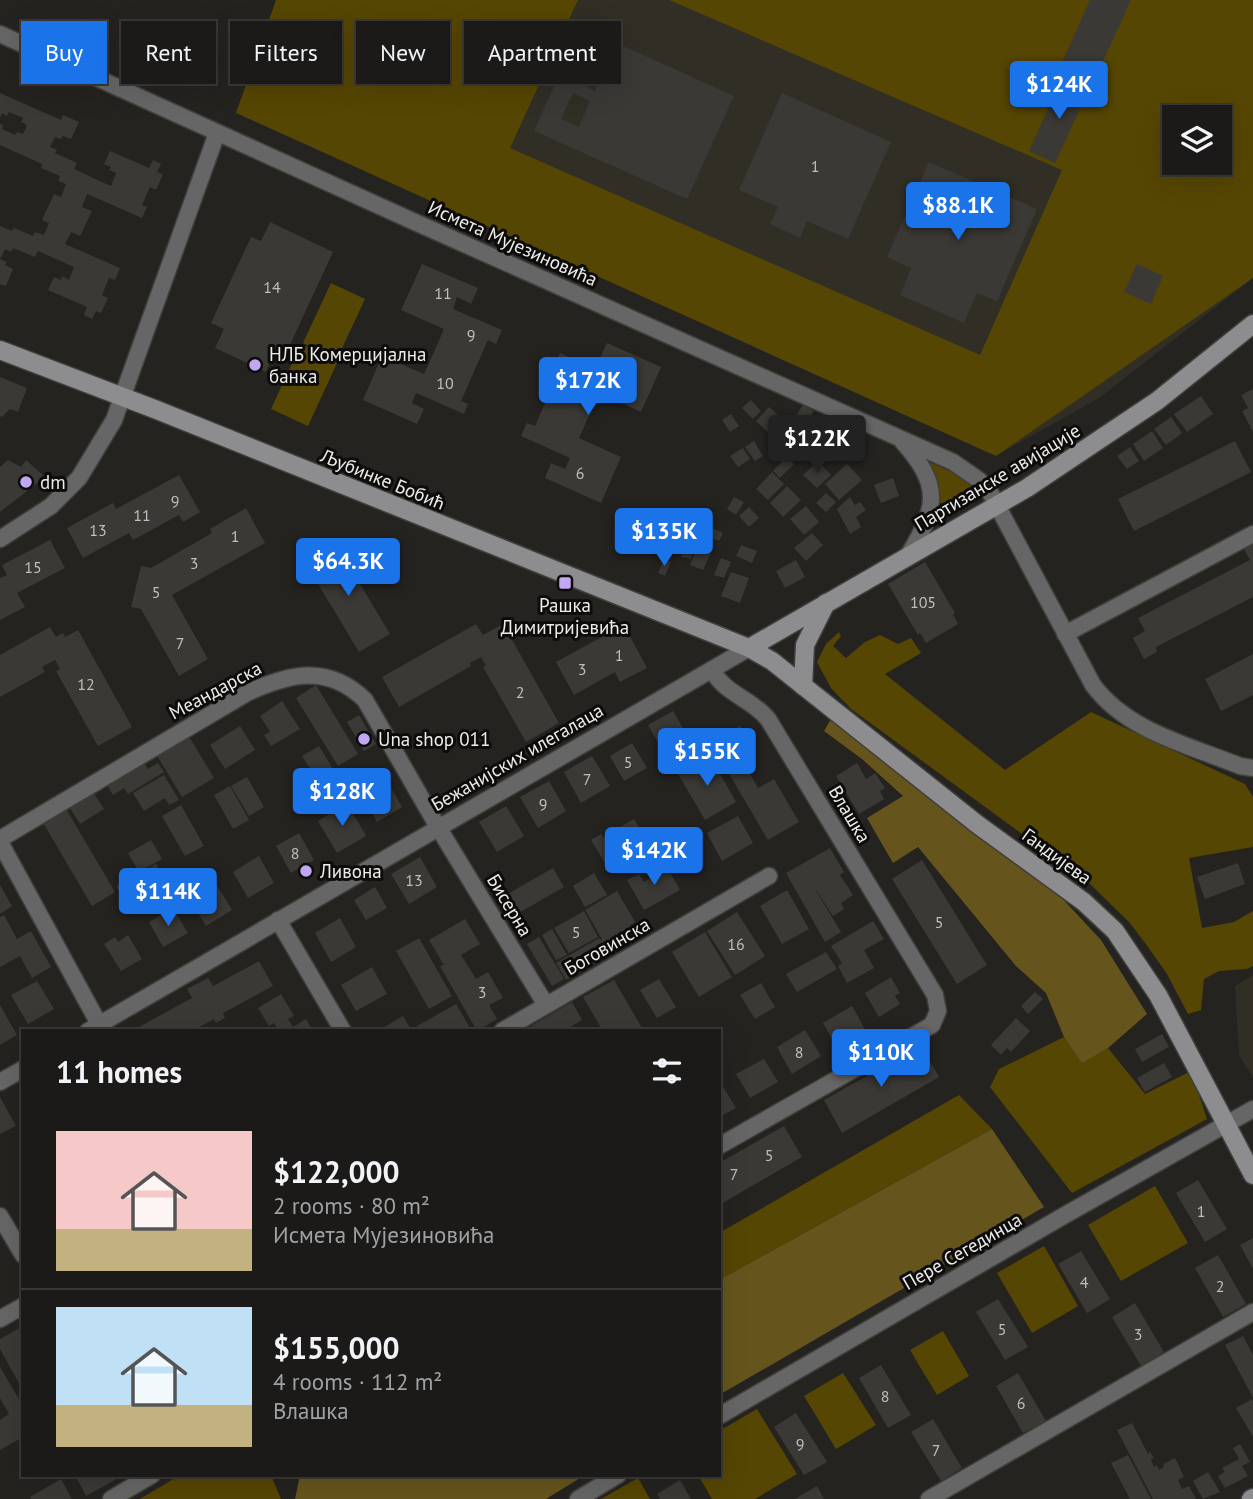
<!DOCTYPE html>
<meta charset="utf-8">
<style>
:root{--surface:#1b1a18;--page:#282725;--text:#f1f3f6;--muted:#a0a1a2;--line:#393837;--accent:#1a73e8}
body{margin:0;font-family:"PT Sans",sans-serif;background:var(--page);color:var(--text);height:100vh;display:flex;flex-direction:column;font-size:26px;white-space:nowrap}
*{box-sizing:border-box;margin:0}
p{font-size:23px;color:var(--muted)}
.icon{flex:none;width:38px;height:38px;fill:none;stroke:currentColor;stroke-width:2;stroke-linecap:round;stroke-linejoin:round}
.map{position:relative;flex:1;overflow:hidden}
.side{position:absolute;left:21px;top:1029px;width:700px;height:448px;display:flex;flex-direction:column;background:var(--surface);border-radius:0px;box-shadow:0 7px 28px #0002,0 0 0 2px var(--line)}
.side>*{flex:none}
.guide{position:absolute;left:21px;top:21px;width:700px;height:63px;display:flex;gap:14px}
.fabs{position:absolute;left:1162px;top:105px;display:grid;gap:14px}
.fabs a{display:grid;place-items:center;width:70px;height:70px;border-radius:0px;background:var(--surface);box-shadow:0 7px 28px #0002,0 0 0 2px var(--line);font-size:35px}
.price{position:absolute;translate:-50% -60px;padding:0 16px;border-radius:7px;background:var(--accent);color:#fff;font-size:23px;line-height:46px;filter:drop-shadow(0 2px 4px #0008)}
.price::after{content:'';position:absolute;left:50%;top:42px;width:21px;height:16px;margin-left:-10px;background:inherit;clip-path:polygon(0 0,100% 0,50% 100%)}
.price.active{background:#222;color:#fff}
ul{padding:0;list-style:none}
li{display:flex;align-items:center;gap:21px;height:175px;padding:0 35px}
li+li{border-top:2px solid var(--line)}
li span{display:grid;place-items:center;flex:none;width:196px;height:140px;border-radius:0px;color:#555}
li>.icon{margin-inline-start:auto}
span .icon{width:84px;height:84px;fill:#fffc;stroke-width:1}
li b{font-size:30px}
h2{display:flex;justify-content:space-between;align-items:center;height:84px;padding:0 35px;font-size:30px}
.tag{padding:0 24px;border-radius:0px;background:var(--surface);box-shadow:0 7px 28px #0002,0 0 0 2px var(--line);font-size:24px;line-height:63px}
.tag.active{background:var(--accent);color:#fff}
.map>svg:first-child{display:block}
.built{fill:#312e26;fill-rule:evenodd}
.green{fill:#564603;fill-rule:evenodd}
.forest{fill:#65551c}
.building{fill:#3a3935;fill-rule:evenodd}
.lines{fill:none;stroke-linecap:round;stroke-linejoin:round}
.street-casing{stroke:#403f3c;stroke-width:19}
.secondary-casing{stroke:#403f3c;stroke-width:21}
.street{stroke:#666667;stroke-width:16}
.secondary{stroke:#8d8c8e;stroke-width:18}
.poi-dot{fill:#c2a8f2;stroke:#0d0c0b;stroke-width:2.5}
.labels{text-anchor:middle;stroke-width:6;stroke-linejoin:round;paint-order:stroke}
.number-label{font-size:16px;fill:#c0bfbd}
.street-label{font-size:19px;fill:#ececea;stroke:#0d0c0b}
.poi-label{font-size:19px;fill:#ececea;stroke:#0d0c0b;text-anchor:start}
</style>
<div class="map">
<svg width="1253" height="1499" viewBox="0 0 1253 1499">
<rect width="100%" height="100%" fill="#242320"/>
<!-- built -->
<g class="built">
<path d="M276,0H1253V278L1099,398L996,456L236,113ZM1174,117H1220V163H1174Z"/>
<path d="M1253,975V1077L1239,1055L1235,986Z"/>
</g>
<!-- green -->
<g class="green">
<path d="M276,0H578L510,148L980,355L1062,170L669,0H1253V278L996,456L236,113ZM1174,117H1220V163H1174Z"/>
<path d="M331,283L365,299L337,359L303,343Z"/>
<path d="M301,344L338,361L308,426L271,409Z"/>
<path d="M929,462L961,476L973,487L952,503H937Z"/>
<path d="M839,632L841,636L833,646L846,658L865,642L880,635L898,644L911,638L921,653L885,674L1005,770L1091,712L1245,784L1253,797V847L1189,858L1202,928L1234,922L1253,911V966L1247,969L1219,971L1204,979L1201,1010L1188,1014L1167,974L1148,947L1130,923L1088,882L851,709L831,688L817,662L826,644Z"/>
<path d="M1064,1037L1082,1062L1108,1048L1145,1094L1191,1071L1207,1119L1072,1193L990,1087L999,1069Z"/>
<path d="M959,1095L992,1129L719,1280V1233Z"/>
<path d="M1155,1186L1188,1243L1121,1281L1088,1225Z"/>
<path d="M1044,1246L1078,1306L1032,1333L997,1273Z"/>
<path d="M943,1331L969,1376L937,1395L910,1350Z"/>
<path d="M843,1373L876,1425L836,1449L804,1396Z"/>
<path d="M757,1409L797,1474L755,1499H712L698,1475H719V1431Z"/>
<path d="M180,1475H271L281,1499H140Z"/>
<path d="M638,1478L650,1499H601Z"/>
</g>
<!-- forest -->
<g class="forest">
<path d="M831,719L1059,895L1101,940L1147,1014L1108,1048L1082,1063L1064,1037L1046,993L1016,966L918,847L893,863L867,818L903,796L862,759L824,731Z"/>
<path d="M992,1129L1044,1207L719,1395V1280Z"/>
<path d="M300,1475H585L546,1499H295Z"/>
</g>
<!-- building -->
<g class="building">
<path d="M1090,0H1131L1093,83L1060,67Z"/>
<path d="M581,27L734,96L687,199L534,131ZM589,57L607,64L595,91L578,83ZM573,93L590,101L579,127L561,119Z"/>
<path d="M1073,79L1090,87L1055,163L1029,151L1058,87L1067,92Z"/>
<path d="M0,93L61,120L63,115L79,122L71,139L63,136L61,139L55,137L50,147L57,150L55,153L77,163L74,169L104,183L111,186L116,173L109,170L111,167L104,164L110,151L149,168L153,160L161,164L157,172L163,174L156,190L150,187L142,205L147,207L142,218L87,194L82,207L92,211L80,236L71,232L65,244L120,268L115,280L109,278L102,295L108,298L101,313L96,311L92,319L84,315L87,307L48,290L54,277L61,280L62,276L69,280L74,267L38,251L35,257L13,248L11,252L5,249L0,259L7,262L5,265L13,269L6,286L0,284V226L12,231L14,228L33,236L35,232L44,235L49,223L42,220L54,194L61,197L66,184L58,181L60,176L41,168L42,164L0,145V124L3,125L2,129L15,135L17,132L23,134L27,125L21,122L23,118L9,112L7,116L2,113L0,118Z"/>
<path d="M782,93L891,142L848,239L807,221L800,238L770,224L778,207L739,190Z"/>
<path d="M929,162L1037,209L997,301L977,293L964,323L900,295L911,268L887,257Z"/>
<path d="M270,222L333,252L282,362L272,358L266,372L215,348L224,329L211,323L251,237L261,241Z"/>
<path d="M422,264L478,288L471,304L457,297L453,309L502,330L496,344L488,340L461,401L468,404L464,414L416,393L412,403L424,409L417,424L363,400L382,356L424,374L434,352L444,329L401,310Z"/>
<path d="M1137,264L1163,276L1151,304L1124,292Z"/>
<path d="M607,343L661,367L641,412L599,393L579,438L621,457L601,503L545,478L551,463L565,469L570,458L521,436L527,423L535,426L562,365L556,362L560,353L608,374L612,364L600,358Z"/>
<path d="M0,377L27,388L18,412L10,409L2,417L0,416Z"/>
<path d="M1253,389V432L1242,411L1248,408L1241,395Z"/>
<path d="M1201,396L1213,414L1187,432L1174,414Z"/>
<path d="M751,400L761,411L753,419L742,408Z"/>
<path d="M803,405L814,411L806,423L795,417Z"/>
<path d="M769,407L786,422L773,437L756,421Z"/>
<path d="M731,414L739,426L730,432L722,420Z"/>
<path d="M827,414L844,424L835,438L819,428Z"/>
<path d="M1171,417L1182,433L1166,445L1154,429Z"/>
<path d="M1152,431L1163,448L1144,461L1133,444Z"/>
<path d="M754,441L763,456L755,461L745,447Z"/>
<path d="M1235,441L1251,472L1134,531L1118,499Z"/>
<path d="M1130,447L1139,461L1127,469L1117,456Z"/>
<path d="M743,448L750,459L738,467L730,456Z"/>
<path d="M786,457L794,464L780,478L773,471Z"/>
<path d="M8,460L21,467L26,460L45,477L0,512V467Z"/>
<path d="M818,461L831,475L817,488L803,475Z"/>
<path d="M847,464L862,480L839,500L825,484Z"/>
<path d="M772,472L784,484L768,500L756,489Z"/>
<path d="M179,475L200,512L183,522L179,515L133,540L129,533L83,558L67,528L113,503L116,509Z"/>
<path d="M893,478L899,496L881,503L874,485Z"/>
<path d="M787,486L801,500L783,517L770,503Z"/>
<path d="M826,493L836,502L826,512L816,503Z"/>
<path d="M734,497L744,502L736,515L727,509Z"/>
<path d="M850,497L855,505L860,502L866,510L856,517L861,527L850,534L837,509Z"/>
<path d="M806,506L819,522L804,535L790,519Z"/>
<path d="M749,507L759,518L749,527L739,516Z"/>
<path d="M246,508L265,543L172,595L208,659L179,676L141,609L131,607L141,566L151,568L212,533L210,529Z"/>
<path d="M683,518L696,524L688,543L674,537Z"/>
<path d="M705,525L723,533L719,541L701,534Z"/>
<path d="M812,533L823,545L806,561L794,548Z"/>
<path d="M50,540L65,568L17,593L25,607L0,620V578L7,575L2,565Z"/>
<path d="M699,542L713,548L703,570L690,565Z"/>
<path d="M336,544L390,634L359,652L305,562Z"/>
<path d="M1253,544V597L1156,647L1157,652L1144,659L1133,638L1145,631L1138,618L1250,560L1244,549Z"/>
<path d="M684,545L694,547L691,559L681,557Z"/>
<path d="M741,545L757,551L752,563L736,556Z"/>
<path d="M721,558L731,562L724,578L714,575Z"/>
<path d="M664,559L671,562L665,576L658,573Z"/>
<path d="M796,560L805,577L785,588L776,571Z"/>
<path d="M925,562L955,613L953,614L958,624L926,643L920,633L918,635L888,584Z"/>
<path d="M731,572L749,578L740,603L721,596Z"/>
<path d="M476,624L483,635L503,624L559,723L526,742L483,667L486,666L481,657L470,663L471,666L399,707L382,677Z"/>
<path d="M624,625L647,668L620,682L615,672L574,695L556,662Z"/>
<path d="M50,627L56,637L63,633L65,637L78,630L132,727L98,746L56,671L60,669L55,660L42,667L45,672L0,697V655Z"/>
<path d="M1253,654V695L1221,711L1205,679Z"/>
<path d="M316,685L358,754L338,766L296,698Z"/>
<path d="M282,701L300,729L271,746L264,735L270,732L260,716Z"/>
<path d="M673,711L686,733L661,748L648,725Z"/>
<path d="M359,715L376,744L364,751L347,722Z"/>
<path d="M240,726L255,750L225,769L210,745Z"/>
<path d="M740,726L753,748L728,763L715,740Z"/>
<path d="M188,735L214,778L182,797L156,754Z"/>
<path d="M632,743L647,768L624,781L610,756Z"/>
<path d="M319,746L333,769L317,779L302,756Z"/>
<path d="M592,756L610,786L581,803L564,772Z"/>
<path d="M710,756L736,802L705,820L678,774Z"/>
<path d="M143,761L148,769L158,763L164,772L128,794L124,788L113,795L106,783Z"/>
<path d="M744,763L758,788L774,779L799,822L768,840L728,772Z"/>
<path d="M857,763L866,779L875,773L885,788L880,791L884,799L859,814L836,776Z"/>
<path d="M164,775L179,800L169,805L165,798L144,811L133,793Z"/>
<path d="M247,777L264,807L249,816L231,786Z"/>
<path d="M386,779L402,807L377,822L361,793Z"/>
<path d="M549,781L566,811L538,828L520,797Z"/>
<path d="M230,786L249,820L233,829L214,795Z"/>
<path d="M92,790L104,809L80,824L68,805Z"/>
<path d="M347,803L366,836L337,853L318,821Z"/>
<path d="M181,805L204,846L185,856L162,816Z"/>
<path d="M506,806L524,836L497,852L479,822Z"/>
<path d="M65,807L115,892L92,906L42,821Z"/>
<path d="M738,816L753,843L722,861L707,833Z"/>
<path d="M634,819L658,860L640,870L634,860L639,858L632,846L621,853L627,863L611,873L591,840L601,834L603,837Z"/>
<path d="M299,833L314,860L291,873L276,846Z"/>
<path d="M151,840L162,859L139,872L128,853Z"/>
<path d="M830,848L844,872L840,875L853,895L841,903L844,909L833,916L812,884L841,932L825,942L786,873Z"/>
<path d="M259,856L274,883L248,898L233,872Z"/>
<path d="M420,857L437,887L409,904L391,874Z"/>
<path d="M922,860L987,965L957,984L892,879Z"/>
<path d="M660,863L664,871L668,869L680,890L644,910L627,880L639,874L644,882L652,877L648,870Z"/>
<path d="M1238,863L1245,884L1205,899L1197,877Z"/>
<path d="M156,864L162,876L122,897L116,886Z"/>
<path d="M553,868L564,887L517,914L506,895Z"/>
<path d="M594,873L607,895L585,907L573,886Z"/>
<path d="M216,884L232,910L206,926L190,900Z"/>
<path d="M0,885L12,906L0,914Z"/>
<path d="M375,887L387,908L366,920L354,900Z"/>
<path d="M787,890L809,929L782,944L760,906Z"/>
<path d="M617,891L635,922L630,925L638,939L566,980L556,963L599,938L601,940L602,939L585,910Z"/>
<path d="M173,908L188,933L163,947L149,922Z"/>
<path d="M584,911L598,937L569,953L554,928Z"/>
<path d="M737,912L765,956L735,975L707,931Z"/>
<path d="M4,915L17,939L31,931L51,967L32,978L20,956L0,967V917Z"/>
<path d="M340,918L356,947L331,962L315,933Z"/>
<path d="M465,919L480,944L461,955L476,979L488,972L503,998L489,1005L497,1019L477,1031L440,966L444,965L429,940Z"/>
<path d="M873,921L884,939L864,950L874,968L847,983L838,966L842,963L831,946Z"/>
<path d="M552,929L567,955L556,960L542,935Z"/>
<path d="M705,932L732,977L699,997L672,952Z"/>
<path d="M128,935L142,959L121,971L104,944L115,937L118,942Z"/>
<path d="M539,937L564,979L552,986L527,944Z"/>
<path d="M419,938L452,996L429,1009L396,951Z"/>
<path d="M826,952L837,969L797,992L786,974Z"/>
<path d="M259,961L273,986L223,1013L225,1018L216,1023L214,1019L192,1031H141L139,1027L192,998L187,989L208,978L213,986Z"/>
<path d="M372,967L387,994L356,1011L341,985Z"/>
<path d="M891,977L900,993L895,996L900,1004L879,1017L865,993Z"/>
<path d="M659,979L676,1007L657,1018L640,990Z"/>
<path d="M614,980L642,1028L638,1031H603L583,997Z"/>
<path d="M37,981L54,1009L28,1024L11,995Z"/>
<path d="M761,983L775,1007L755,1019L740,995Z"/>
<path d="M1035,992L1043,999L1028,1014L1021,1006Z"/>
<path d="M281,994L294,1016L288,1019L293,1027L306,1019L313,1031H279L274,1023L269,1026L258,1008Z"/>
<path d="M572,1002L582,1020L564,1031H533L531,1026Z"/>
<path d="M456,1004L472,1031H420L417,1026Z"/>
<path d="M0,1005L17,1035L0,1045Z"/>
<path d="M852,1006L866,1031L837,1048L823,1023Z"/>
<path d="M403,1016L412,1031H378Z"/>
<path d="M1016,1018L1030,1031L1011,1052L1007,1048L1001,1055L991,1045Z"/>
<path d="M805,1030L821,1056L792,1074L777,1047Z"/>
<path d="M1162,1034L1169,1047L1142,1062L1135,1049Z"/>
<path d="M921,1045L939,1077L842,1133L824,1100Z"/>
<path d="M764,1059L778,1082L750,1098L736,1074Z"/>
<path d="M1164,1063L1172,1077L1145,1092L1137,1078Z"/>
<path d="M719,1080L736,1108L719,1117Z"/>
<path d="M0,1097L16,1126L0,1134Z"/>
<path d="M784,1126L802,1157L719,1205V1163Z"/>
<path d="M1198,1180L1227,1229L1205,1242L1176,1193Z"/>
<path d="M1253,1238V1269L1240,1245Z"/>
<path d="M1081,1251L1110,1299L1087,1313L1058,1264Z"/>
<path d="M1218,1255L1246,1304L1223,1317L1195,1268Z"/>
<path d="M998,1299L1028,1347L1005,1360L976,1312Z"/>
<path d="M1135,1303L1164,1352L1141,1366L1112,1317Z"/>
<path d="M23,1326V1384L20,1385L0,1349V1339Z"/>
<path d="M1243,1336L1253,1355V1398L1225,1345Z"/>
<path d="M881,1365L911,1415L888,1428L859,1378Z"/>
<path d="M0,1367L23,1406V1437L0,1450V1420L9,1414L0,1398Z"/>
<path d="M1018,1373L1046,1421L1023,1433L996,1386Z"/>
<path d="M1252,1399L1253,1402V1437L1236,1408Z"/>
<path d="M796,1413L827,1462L804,1475L774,1427Z"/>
<path d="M933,1419L962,1468L941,1481L911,1432Z"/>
<path d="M1132,1423L1148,1454L1150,1452L1154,1458L1151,1460L1154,1467L1157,1465L1159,1470L1164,1467L1163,1464L1175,1458L1184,1477L1178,1480L1182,1489L1189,1486L1196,1499H1153L1117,1430Z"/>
<path d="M1240,1444L1250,1462L1242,1466L1248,1476L1225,1488L1218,1476L1225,1472L1222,1468L1239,1459L1233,1448Z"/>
<path d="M1128,1455L1151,1499H1130L1111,1463Z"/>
<path d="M1208,1472L1220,1492L1203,1499L1193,1481Z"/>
<path d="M75,1475H113L115,1480L86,1496Z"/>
<path d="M61,1479L72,1499H31L30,1497Z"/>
<path d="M680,1480L691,1499H660L657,1494Z"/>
<path d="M817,1486L824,1499H795Z"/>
</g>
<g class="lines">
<!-- street casing -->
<g class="street-casing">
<g id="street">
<path d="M0,34L417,223L953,462L979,480L991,494L1093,685C1127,731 1188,745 1240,766L1253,768"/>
<path d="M902,441C941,485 938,506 909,554"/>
<path d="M0,539L51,506L79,478L114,420L217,133"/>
<path d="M1065,634L1253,534"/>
<path d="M712,670C726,695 751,698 768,719L935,995L938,1011L932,1025L719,1146"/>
<path d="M0,839L247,693C290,673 328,664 365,700L438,827L546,1005"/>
<path d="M0,842L99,1024L106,1031"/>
<path d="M278,920L343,1031"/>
<path d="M88,1031L749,648"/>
<path d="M502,1031L769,876"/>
<path d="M0,1082L23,1069"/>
<path d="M0,1216L23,1255"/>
<path d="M0,1319L23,1306"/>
<path d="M719,1416L1065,1215L1253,1109"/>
<path d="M111,1499L152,1475"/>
<path d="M578,1499L618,1475"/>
<path d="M929,1499L1253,1312"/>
</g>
</g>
<!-- secondary casing -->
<g class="secondary-casing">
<g id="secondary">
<path d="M0,350L157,410L749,648L772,661L977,824L1084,902L1115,931L1158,995L1253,1175"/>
<path d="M749,648L1027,488L1157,401L1253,324"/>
<path d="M803,686L805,645L826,603"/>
<path d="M1251,1499L1253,1498"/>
</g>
</g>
<!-- street -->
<use href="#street" class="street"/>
<!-- secondary -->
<use href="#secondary" class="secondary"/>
</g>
<!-- markers -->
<g class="poi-dot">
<circle cx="255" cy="365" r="7"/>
<circle cx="26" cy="482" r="7"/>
<rect x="558" y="576" width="14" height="14" rx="3.5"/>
<circle cx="364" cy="739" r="7"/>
<circle cx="306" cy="871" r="7"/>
</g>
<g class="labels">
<!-- number labels -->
<g class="number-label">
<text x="815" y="172">1</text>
<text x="272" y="293">14</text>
<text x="443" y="299">11</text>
<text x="471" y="341">9</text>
<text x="445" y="389">10</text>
<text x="580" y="479">6</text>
<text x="175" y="507">9</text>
<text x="142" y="521">11</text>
<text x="98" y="536">13</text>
<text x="235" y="542">1</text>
<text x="194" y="569">3</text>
<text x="33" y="573">15</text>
<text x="156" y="598">5</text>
<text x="923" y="608">105</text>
<text x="180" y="649">7</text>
<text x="619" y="661">1</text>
<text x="582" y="675">3</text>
<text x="86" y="690">12</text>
<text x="520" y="698">2</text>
<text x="628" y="768">5</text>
<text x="587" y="785">7</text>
<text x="543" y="810">9</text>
<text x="295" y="859">8</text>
<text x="414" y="886">13</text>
<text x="939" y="928">5</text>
<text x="576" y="938">5</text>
<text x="736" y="950">16</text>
<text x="482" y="998">3</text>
<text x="799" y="1058">8</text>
<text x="769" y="1161">5</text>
<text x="734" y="1180">7</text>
<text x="1201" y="1217">1</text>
<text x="1084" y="1288">4</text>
<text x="1220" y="1292">2</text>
<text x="1002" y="1335">5</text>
<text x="1138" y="1340">3</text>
<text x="885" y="1402">8</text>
<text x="1021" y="1409">6</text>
<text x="800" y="1450">9</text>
<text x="936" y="1456">7</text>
</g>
<!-- street labels -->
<g class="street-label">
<text transform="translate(513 243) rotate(24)" y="7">Исмета Мујезиновића</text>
<text transform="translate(997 477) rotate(-31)" y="7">Партизанске авијације</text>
<text transform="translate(383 479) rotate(22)" y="7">Љубинке Бобић</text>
<text transform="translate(215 690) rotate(-28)" y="7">Меандарска</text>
<text transform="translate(517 757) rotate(-30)" y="7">Бежанијских илегалаца</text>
<text transform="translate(850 814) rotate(59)" y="7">Влашка</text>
<text transform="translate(1057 856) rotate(36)" y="7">Гандијева</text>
<text transform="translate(510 905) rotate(59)" y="7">Бисерна</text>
<text transform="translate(607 946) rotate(-30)" y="7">Боговинска</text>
<text transform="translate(962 1251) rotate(-30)" y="7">Пере Сегединца</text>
</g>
<!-- poi labels -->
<g class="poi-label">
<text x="269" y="361">НЛБ Комерцијална<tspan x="269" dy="22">банка</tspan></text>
<text x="40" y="489">dm</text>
<text x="565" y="612" text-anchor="middle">Рашка<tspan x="565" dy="22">Димитријевића</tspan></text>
<text x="378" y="746">Una shop 011</text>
<text x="320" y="878">Ливона</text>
</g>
</g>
</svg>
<div class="fabs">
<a><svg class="icon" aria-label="layers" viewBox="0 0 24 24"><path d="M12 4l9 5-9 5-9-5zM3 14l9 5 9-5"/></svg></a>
</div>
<b class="price" style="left:1059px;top:121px">$124K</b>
<b class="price" style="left:958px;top:242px">$88.1K</b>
<b class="price" style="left:588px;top:417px">$172K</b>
<b class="price active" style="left:817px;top:475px">$122K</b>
<b class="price" style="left:664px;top:568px">$135K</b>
<b class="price" style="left:348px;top:598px">$64.3K</b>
<b class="price" style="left:707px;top:788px">$155K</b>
<b class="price" style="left:342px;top:828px">$128K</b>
<b class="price" style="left:654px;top:887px">$142K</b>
<b class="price" style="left:168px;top:928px">$114K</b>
<b class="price" style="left:881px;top:1089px">$110K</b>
<div class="guide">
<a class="tag active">Buy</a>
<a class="tag">Rent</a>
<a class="tag">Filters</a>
<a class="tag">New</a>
<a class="tag">Apartment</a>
</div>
<section class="side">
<h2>11 homes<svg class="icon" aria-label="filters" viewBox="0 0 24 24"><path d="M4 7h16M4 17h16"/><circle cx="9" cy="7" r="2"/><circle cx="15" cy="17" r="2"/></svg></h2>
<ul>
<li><span style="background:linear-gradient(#f6c9c9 70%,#c2b280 0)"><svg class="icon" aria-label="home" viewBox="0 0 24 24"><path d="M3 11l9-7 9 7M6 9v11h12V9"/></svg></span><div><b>$122,000</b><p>2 rooms · 80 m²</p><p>Исмета Мујезиновића</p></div></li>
<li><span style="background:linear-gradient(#bfe0f5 70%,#c2b280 0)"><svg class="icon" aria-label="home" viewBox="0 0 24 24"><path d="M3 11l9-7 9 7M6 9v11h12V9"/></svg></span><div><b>$155,000</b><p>4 rooms · 112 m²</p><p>Влашка</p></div></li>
</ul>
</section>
</div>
